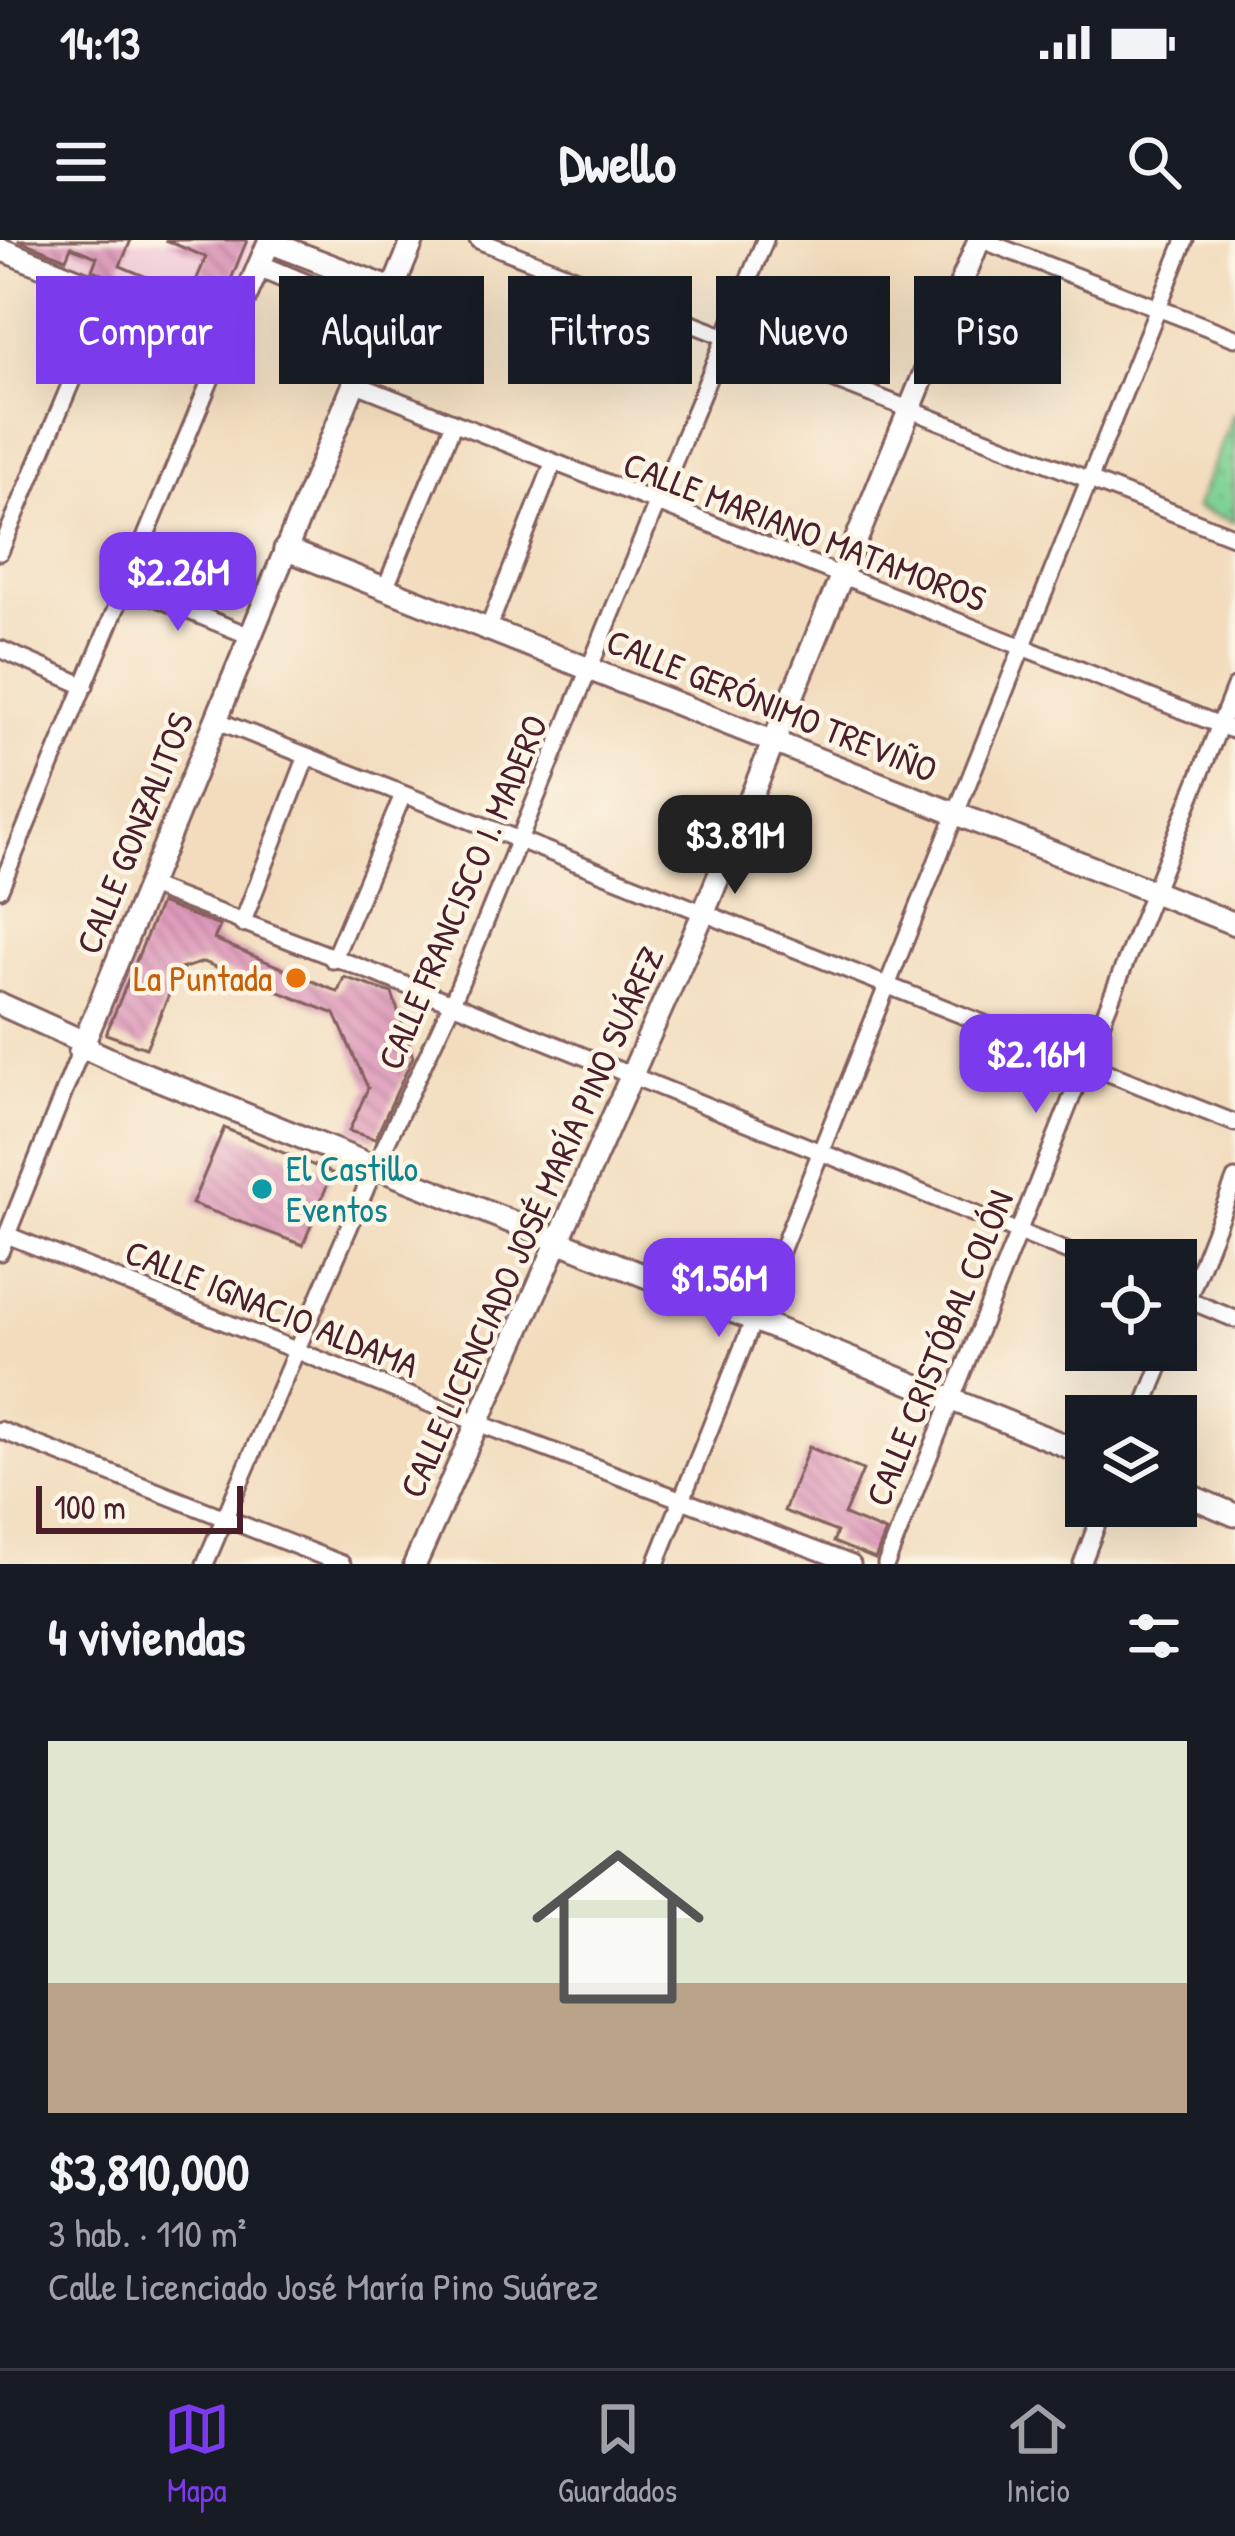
<!DOCTYPE html>
<html lang="es">
<meta charset="utf-8">
<style>
:root{--surface:#171b24;--page:#20242c;--text:#f1f3f6;--muted:#9ea1a6;--line:#363941;--accent:#7c3aed}
body{margin:0;font-family:"Patrick Hand",sans-serif;background:var(--page);color:var(--text);height:100vh;display:flex;flex-direction:column;font-size:45px;white-space:nowrap}
*{box-sizing:border-box;margin:0}
p{font-size:39px;color:var(--muted)}
.icon{flex:none;width:66px;height:66px;fill:none;stroke:currentColor;stroke-width:2;stroke-linecap:round;stroke-linejoin:round}
.map{position:relative;height:1324px;overflow:hidden}
.details{display:flex;flex-direction:column;background:var(--surface);flex:1}
.details>*{flex:none}
.hud{position:absolute;left:36px;top:36px;width:1164px;height:108px;display:flex;gap:24px}
.tools{position:absolute;left:1065px;top:999px;display:grid;gap:24px}
.tools a{display:grid;place-items:center;width:132px;height:132px;border-radius:0px;background:var(--surface);box-shadow:0 12px 48px #0002;font-size:60px}
.scale{position:absolute;left:36px;bottom:30px;width:207px;box-sizing:border-box;padding-left:12px;border:6px solid #4a1f2b;border-top:0;font-size:33px;line-height:42px;white-space:nowrap;color:#4a1f2b;-webkit-text-stroke:9px #fcf5e5;paint-order:stroke}
.price{position:absolute;translate:-50% -102px;padding:0 27px;border-radius:24px;background:var(--accent);color:#fff;font-size:39px;line-height:78px;filter:drop-shadow(0 3px 6px #0008)}
.price::after{content:'';position:absolute;left:50%;top:72px;width:36px;height:27px;margin-left:-18px;background:inherit;clip-path:polygon(0 0,100% 0,50% 100%)}
.price.on{background:#222;color:#fff}
ul{padding:0;list-style:none}
li{display:grid;align-content:center;gap:24px;height:636px;padding:0 48px}
li span{display:grid;place-items:center;height:372px;border-radius:0px;color:#555}
li>.icon{margin-inline-start:auto}
span .icon{width:216px;height:216px;fill:#fffc;stroke-width:1}
li b{font-size:51px}
h2{display:flex;justify-content:space-between;align-items:center;height:144px;padding:0 48px;font-size:51px}
.tag{padding:0 42px;border-radius:0px;background:var(--surface);box-shadow:0 12px 48px #0002;font-size:42px;line-height:108px}
.tag.on{background:var(--accent);color:#fff}
.status{display:flex;justify-content:space-between;align-items:center;height:84px;padding:0 60px;background:var(--surface);direction:ltr}
.status svg{height:33px;fill:currentColor}
header{display:flex;justify-content:space-between;align-items:center;height:156px;padding:0 48px;background:var(--surface);font-size:54px;font-weight:700}
.menu{display:flex;justify-content:space-around;align-items:center;height:168px;border-top:3px solid var(--line);background:var(--surface);font-size:33px;color:var(--muted)}
.menu a{display:grid;justify-items:center;gap:6px}
.menu .on{color:var(--accent)}
.map>svg:first-child{display:block}
.built{fill:#f4cfde}
.green{fill:url(#green-dots);stroke:#647860;stroke-width:3}
.building{fill:url(#building-back-hatch)}
.lines{fill:none;stroke-linecap:round;stroke-linejoin:round}
.street-casing{stroke:#85615e;stroke-width:21}
.secondary-casing{stroke:#85615e;stroke-width:27}
.street{stroke:#fff;stroke-width:15}
.secondary{stroke:#fff;stroke-width:21}
.food-dot{fill:#e8710a;stroke:#fcf5e5;stroke-width:4.5}
.culture-dot{fill:#0f9aa8;stroke:#fcf5e5;stroke-width:4.5}
.labels{text-anchor:middle;stroke-width:9;stroke-linejoin:round;paint-order:stroke}
.street-label{font-size:36px;fill:#4a1f2b;stroke:#fcf5e5}
.food-label{font-size:36px;fill:#c56008;stroke:#fcf5e5;text-anchor:end}
.culture-label{font-size:36px;fill:#0d838f;stroke:#fcf5e5;text-anchor:start}
</style>
<div class="status"><b>14:13</b><svg viewBox="0 0 49 12"><path d="M0 12V9h3v3zM5 12V6h3v6zM10 12V3h3v9zM15 12V0h3v12zM26 1h20v11H26zM47 4h2v5h-2z"/></svg></div>
<header><svg class="icon" aria-label="menu" viewBox="0 0 24 24"><path d="M4 6h16M4 12h16M4 18h16"/></svg>Dwello<svg class="icon" aria-label="search" viewBox="0 0 24 24"><circle cx="10" cy="10" r="6"/><path d="M15 15l6 6"/></svg></header>
<div class="map">
<svg width="1235" height="1324" viewBox="0 0 1235 1324">
<defs>
<pattern id="green-dots" width="8" height="8" patternUnits="userSpaceOnUse" patternTransform="scale(3)"><rect width="8" height="8" fill="#7ed294"/><path d="M2 2h.1M6 6h.1" fill="none" stroke="#6eb480" stroke-width="1.8" stroke-linecap="round"/></pattern>
<pattern id="building-back-hatch" width="6" height="6" patternUnits="userSpaceOnUse" patternTransform="scale(3)"><rect width="6" height="6" fill="#dc91b7"/><path d="M-1 5l2 2M0 0l6 6M5-1l2 2" fill="none" stroke="#b47695"/></pattern>
</defs>
<rect width="100%" height="100%" fill="#fcf5e5"/>
<filter id="ink" filterUnits="userSpaceOnUse"><feTurbulence type="fractalNoise" baseFrequency=".00833" numOctaves="2"/><feDisplacementMap in="SourceGraphic" scale="24" xChannelSelector="R" yChannelSelector="G"/><feConvolveMatrix kernelMatrix="1 2 1 2 8 2 1 2 1" color-interpolation-filters="sRGB"/></filter>
<filter id="wash" filterUnits="userSpaceOnUse"><feTurbulence type="fractalNoise" baseFrequency=".004" numOctaves="4" result="noise"/><feDisplacementMap in="SourceGraphic" scale="48" xChannelSelector="R" yChannelSelector="G"/><feGaussianBlur stdDeviation="2.7" result="paint"/><feColorMatrix in="noise" values="0 0 0 0 0 0 0 0 0 0 0 0 0 0 0 0 0 1.4 0 .05"/><feComposite in="paint" operator="in"/></filter>
<g filter="url(#wash)">
<rect width="100%" height="100%" fill="#f2dcbd"/>
<!-- built -->
<path class="built" d="M1,0H257L219,91Z"/>
<!-- green -->
<path class="green" d="M1235,170V282L1196,268Z"/>
<g id="blocks">
<!-- building -->
<g class="building">
<path d="M18,0H131L120,26L190,55L206,17L165,0H247L215,79L92,30L97,17L71,7L66,19Z"/>
<path d="M160,663L220,686L214,699L338,752L344,737L392,753L413,817L375,899L349,891L368,848L335,774L204,722L180,729L146,808L106,794Z"/>
<path d="M224,888L332,933L303,1005L192,964Z"/>
<path d="M809,1207L863,1230L844,1275L886,1292L875,1319L833,1302L837,1292L784,1271Z"/>
</g>
</g>
</g>
<g filter="url(#ink)">
<use href="#blocks" fill-opacity="0" stroke="#85615e" stroke-width="3"/>
<g class="lines">
<!-- street casing -->
<g class="street-casing">
<g id="street">
<path d="M478,0L1235,297"/>
<path d="M982,0L1235,98"/>
<path d="M354,143L1235,491"/>
<path d="M0,312L109,52"/>
<path d="M125,345L250,396"/>
<path d="M385,349L453,185"/>
<path d="M488,389L553,224"/>
<path d="M0,409L85,446"/>
<path d="M216,480L1235,883"/>
<path d="M147,645L452,763L1088,1020"/>
<path d="M0,649L227,100"/>
<path d="M242,684L307,516"/>
<path d="M333,720L403,555"/>
<path d="M7,995L478,1183L852,1324"/>
<path d="M0,1012L80,812"/>
<path d="M1176,1055L1235,1079"/>
<path d="M1176,1089L1235,939"/>
<path d="M1140,1176L1167,1110"/>
<path d="M0,1190L342,1324"/>
<path d="M205,1324L374,929L452,763L765,0"/>
<path d="M656,1324L1185,0"/>
<path d="M886,1324L1235,447"/>
<path d="M1082,1324L1104,1266"/>
</g>
</g>
<!-- secondary casing -->
<g class="secondary-casing">
<g id="secondary">
<path d="M269,2L392,49"/>
<path d="M0,9L227,100L270,0"/>
<path d="M259,26L381,77"/>
<path d="M285,309L1235,684"/>
<path d="M0,764L84,802L92,811L125,826L1086,1214"/>
<path d="M80,812L413,0"/>
<path d="M1176,1250L1235,1275"/>
<path d="M415,1324L704,672L979,0"/>
</g>
</g>
<!-- street -->
<use href="#street" class="street"/>
<!-- secondary -->
<use href="#secondary" class="secondary"/>
</g>
</g>
<!-- markers -->
<circle class="food-dot" cx="296" cy="738" r="12"/>
<circle class="culture-dot" cx="262" cy="949" r="12"/>
<g class="labels">
<!-- street labels -->
<g class="street-label">
<text transform="translate(805 291) rotate(21)" y="13">CALLE MARIANO MATAMOROS</text>
<text transform="translate(772 465) rotate(22)" y="13">CALLE GERÓNIMO TREVIÑO</text>
<text transform="translate(134 593) rotate(-68)" y="13">CALLE GONZALITOS</text>
<text transform="translate(462 652) rotate(-67)" y="13">CALLE FRANCISCO I. MADERO</text>
<text transform="translate(531 982) rotate(-66)" y="13">CALLE LICENCIADO JOSÉ MARÍA PINO SUÁREZ</text>
<text transform="translate(272 1068) rotate(22)" y="13">CALLE IGNACIO ALDAMA</text>
<text transform="translate(939 1108) rotate(-68)" y="13">CALLE CRISTÓBAL COLÓN</text>
</g>
<!-- food labels -->
<g class="food-label">
<text x="272" y="751">La Puntada</text>
</g>
<!-- culture labels -->
<g class="culture-label">
<text x="286" y="941">El Castillo<tspan x="286" dy="41">Eventos</tspan></text>
</g>
</g>
</svg>
<div class="tools">
<a><svg class="icon" aria-label="locate" viewBox="0 0 24 24"><circle cx="12" cy="12" r="6"/><path d="M12 2v4M12 18v4M2 12h4M18 12h4"/></svg></a>
<a><svg class="icon" aria-label="layers" viewBox="0 0 24 24"><path d="M12 4l9 5-9 5-9-5zM3 14l9 5 9-5"/></svg></a>
</div>
<div class="scale">100 m</div>
<b class="price" style="left:178px;top:394px">$2.26M</b>
<b class="price on" style="left:735px;top:657px">$3.81M</b>
<b class="price" style="left:1036px;top:876px">$2.16M</b>
<b class="price" style="left:719px;top:1100px">$1.56M</b>
<div class="hud">
<a class="tag on">Comprar</a>
<a class="tag">Alquilar</a>
<a class="tag">Filtros</a>
<a class="tag">Nuevo</a>
<a class="tag">Piso</a>
</div>
</div>
<section class="details">
<h2>4 viviendas<svg class="icon" aria-label="filters" viewBox="0 0 24 24"><path d="M4 7h16M4 17h16"/><circle cx="9" cy="7" r="2"/><circle cx="15" cy="17" r="2"/></svg></h2>
<ul>
<li><span style="background:linear-gradient(#dfe7d0 65%,#b9a48a 0)"><svg class="icon" aria-label="home" viewBox="0 0 24 24"><path d="M3 11l9-7 9 7M6 9v11h12V9"/></svg></span><div><b>$3,810,000</b><p>3 hab. · 110 m²</p><p>Calle Licenciado José María Pino Suárez</p></div></li>
</ul>
</section>
<nav class="menu">
<a class="on"><svg class="icon" aria-label="map" viewBox="0 0 24 24"><path d="M3 6l6-2 6 2 6-2v14l-6 2-6-2-6 2zM9 4v14M15 6v14"/></svg>Mapa</a>
<a><svg class="icon" aria-label="saved" viewBox="0 0 24 24"><path d="M7 4h10v16l-5-4-5 4z"/></svg>Guardados</a>
<a><svg class="icon" aria-label="home" viewBox="0 0 24 24"><path d="M3 11l9-7 9 7M6 9v11h12V9"/></svg>Inicio</a>
</nav>
